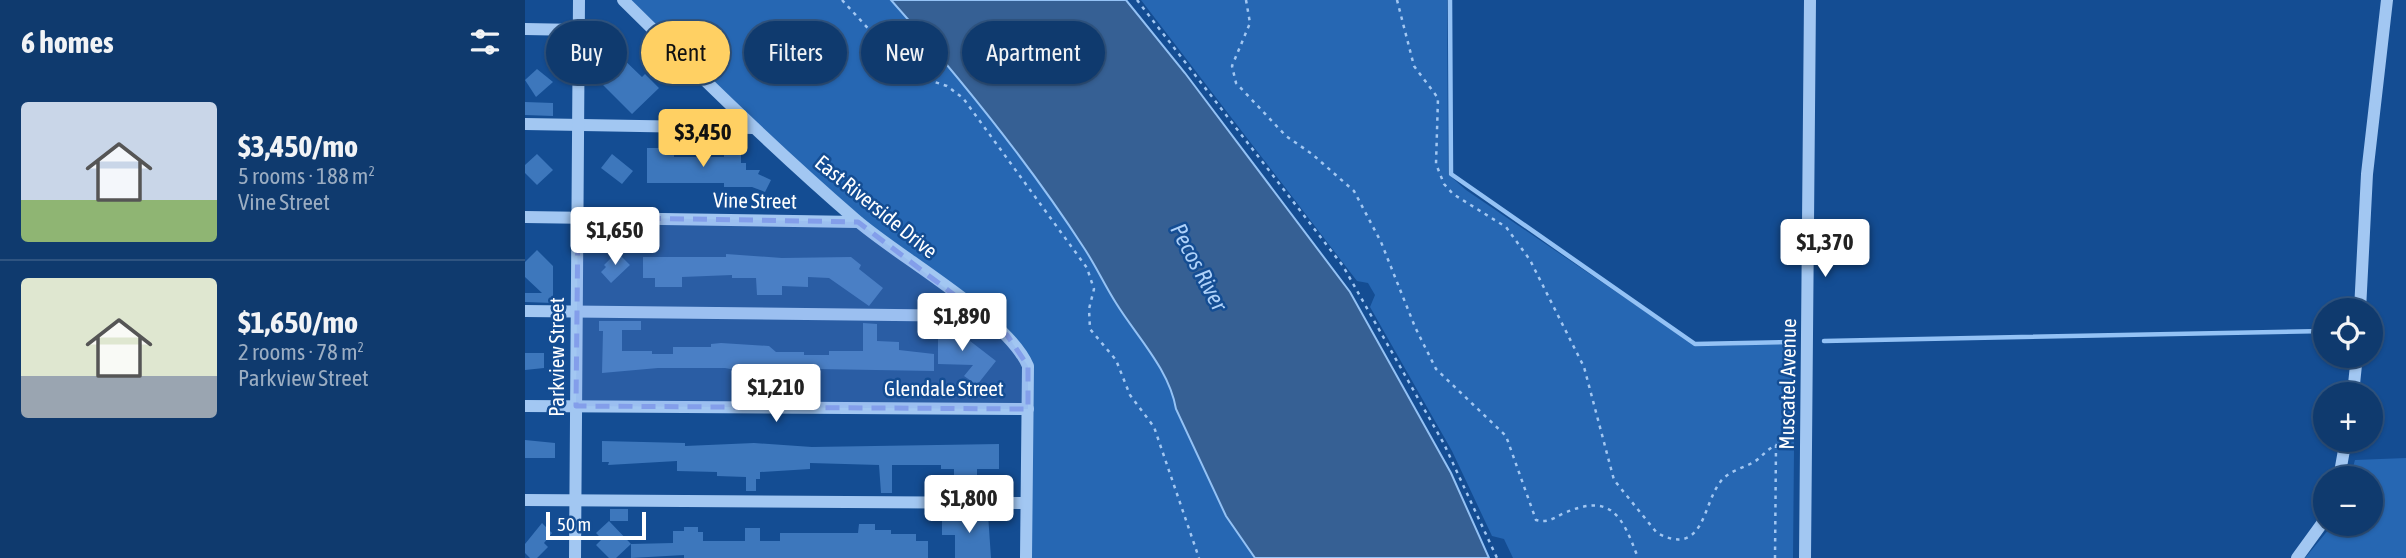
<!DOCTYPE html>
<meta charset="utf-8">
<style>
:root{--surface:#0f3a6e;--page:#1d4576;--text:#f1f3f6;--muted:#9badc2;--line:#2f5481;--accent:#ffd063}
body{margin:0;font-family:"Asap Condensed",sans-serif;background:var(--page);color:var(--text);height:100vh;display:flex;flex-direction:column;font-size:26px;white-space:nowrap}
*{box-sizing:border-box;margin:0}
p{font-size:23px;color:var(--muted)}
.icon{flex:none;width:38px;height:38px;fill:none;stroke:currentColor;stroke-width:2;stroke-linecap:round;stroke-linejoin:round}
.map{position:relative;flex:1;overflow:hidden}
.side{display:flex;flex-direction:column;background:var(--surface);width:525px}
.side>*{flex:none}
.hud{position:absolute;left:21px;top:21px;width:665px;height:63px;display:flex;gap:14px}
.fabs{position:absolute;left:1788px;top:298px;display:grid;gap:14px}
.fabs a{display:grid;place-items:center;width:70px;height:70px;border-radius:50%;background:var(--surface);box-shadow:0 2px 5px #0004,0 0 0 2px var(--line);font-size:35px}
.scale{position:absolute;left:21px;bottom:18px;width:100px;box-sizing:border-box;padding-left:7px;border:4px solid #fff;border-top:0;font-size:19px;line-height:24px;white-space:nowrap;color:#fff;-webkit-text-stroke:5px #144d93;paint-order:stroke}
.price{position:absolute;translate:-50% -60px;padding:0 16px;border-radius:7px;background:#fff;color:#222;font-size:23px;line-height:46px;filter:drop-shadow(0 2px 4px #0008)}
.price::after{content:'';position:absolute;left:50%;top:42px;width:21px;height:16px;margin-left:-10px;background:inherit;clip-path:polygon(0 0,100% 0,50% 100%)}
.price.selected{background:var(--accent);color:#111}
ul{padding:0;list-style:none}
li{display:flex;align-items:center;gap:21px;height:175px;padding:0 21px}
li+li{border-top:2px solid var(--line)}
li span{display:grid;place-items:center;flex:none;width:196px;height:140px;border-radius:7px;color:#555}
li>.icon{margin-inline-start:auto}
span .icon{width:84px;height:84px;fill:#fffc;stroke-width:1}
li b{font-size:30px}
h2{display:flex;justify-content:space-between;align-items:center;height:84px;padding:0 21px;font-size:30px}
.tag{padding:0 24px;border-radius:32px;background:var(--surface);box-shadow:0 2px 5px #0004,0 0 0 2px var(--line);font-size:24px;line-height:63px}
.tag.selected{background:var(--accent);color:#111}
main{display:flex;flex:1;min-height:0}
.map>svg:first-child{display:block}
.green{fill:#2667b3}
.water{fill:#366094;stroke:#94c2f5;stroke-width:2}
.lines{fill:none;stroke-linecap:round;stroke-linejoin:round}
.stream{stroke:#94c2f5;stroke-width:4.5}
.building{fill:#3d77bc}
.path{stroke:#a2c7f2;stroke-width:2.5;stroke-dasharray:3.5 5;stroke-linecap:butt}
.minor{stroke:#a2c7f2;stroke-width:12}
.marked{fill:#839eea;fill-opacity:0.2;stroke:#839eea;stroke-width:5;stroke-dasharray:14 9;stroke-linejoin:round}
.labels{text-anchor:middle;stroke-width:5;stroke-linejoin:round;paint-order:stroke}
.street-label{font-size:21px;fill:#fff;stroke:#144d93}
.water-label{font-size:23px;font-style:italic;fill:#aed1f9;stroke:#144d93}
</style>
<main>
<section class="side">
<h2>6 homes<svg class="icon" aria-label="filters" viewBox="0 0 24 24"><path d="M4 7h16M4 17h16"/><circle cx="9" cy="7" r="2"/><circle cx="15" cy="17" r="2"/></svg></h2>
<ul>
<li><span style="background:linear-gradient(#c9d6e8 70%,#8fb573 0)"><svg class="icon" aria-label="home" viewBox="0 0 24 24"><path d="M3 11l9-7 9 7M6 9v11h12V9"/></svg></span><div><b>$3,450/mo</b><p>5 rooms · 188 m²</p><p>Vine Street</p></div></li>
<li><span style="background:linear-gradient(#dfe7d0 70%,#9aa5b1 0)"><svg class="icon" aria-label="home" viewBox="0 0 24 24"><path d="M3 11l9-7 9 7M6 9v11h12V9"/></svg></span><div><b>$1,650/mo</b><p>2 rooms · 78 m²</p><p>Parkview Street</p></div></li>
</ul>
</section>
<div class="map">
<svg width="1881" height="558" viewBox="0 0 1881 558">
<rect width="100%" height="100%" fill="#144d93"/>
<!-- green -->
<g class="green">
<path d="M98,0H366C436,79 502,160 559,248C571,266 580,286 591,303C612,337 644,369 651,409L701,516L730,558H501L503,366L492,348L333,222Z"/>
<path d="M616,0H922L923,174L941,190L1171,346L1270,344L1268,558H988L979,539L967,536L927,451L845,307L850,295L843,283L832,281Z"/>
<path d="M1881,458V558H1780L1809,523H1846V478H1825L1830,460Z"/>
</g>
<!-- water -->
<path class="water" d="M366,0H601L660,73L825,292L926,473L964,558H730L701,516L651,409C644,369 612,337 591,303C580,286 571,266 559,248C502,160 436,79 366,0Z"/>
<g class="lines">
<!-- stream -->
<g class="stream">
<path d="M925,0L926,174L1170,344L1270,342"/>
<path d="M1299,341L1801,331"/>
</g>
</g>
<!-- building -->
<g class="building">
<path d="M92,53L117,77L120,74L134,88L107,114L69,76Z"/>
<path d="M12,69L28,82L11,97L0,80Z"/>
<path d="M0,102L28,103V116L0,115Z"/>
<path d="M199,144H211V155H216V163H221V170H235L233,174L246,180L240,192L227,187H199V183H122V148H149V157H199Z"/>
<path d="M12,154L28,170L12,185L0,173V165Z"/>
<path d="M87,154L108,171L97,184L76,168Z"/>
<path d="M12,250L28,266V303L0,302V293H17L0,277V262Z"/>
<path d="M92,252L105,265L86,283L76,272L81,267L79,265Z"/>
<path d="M201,254L257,258L326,257L336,265L334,269L358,288L344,306L304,278L283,277V287L257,286V295H232L231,278H207V275L157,277V287H130V278H118V257H201Z"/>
<path d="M74,321H116V330H97V351H127V354H148V347H186V344L196,343L244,346L251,352H279V355H304V351H338V323L352,324V341L374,342V350L409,354V371L292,369L232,374L200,368H133L77,373L78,331H74Z"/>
<path d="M413,324H423L471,361L452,385L439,376L448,365L413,364Z"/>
<path d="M0,353H19V368L0,370Z"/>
<path d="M0,440L30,443V458H0Z"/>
<path d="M77,441L160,443V446L229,443L287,447L474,444V469H452V479H429V469H416V465H367V493H356L354,465L285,463V469L235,472V479H231V491H221V477L192,476V472L152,471V461L83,465L84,462H77Z"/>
<rect x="85" y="509" width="18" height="12"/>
<path d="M442,513L463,514L466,558H430V535H417V517H442Z"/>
<path d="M84,521L106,544L148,543V531H159V527H173V532H178V541H220V528H235V541H255V533H333L334,524H350V530H366V534H391V541H403V558H159V555L106,558V544L91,558H84L71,545L77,539L71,533Z"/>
<path d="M17,523L27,533L19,543L23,547L12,558H5L0,553V544Z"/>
</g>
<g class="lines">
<!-- path -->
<g class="path">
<path d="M317,0L385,74L422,86L438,98L562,268L569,289L564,309L565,329L591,360L605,395L629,427L674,558"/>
<path d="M612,0L818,266L919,444L972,558"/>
<path d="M721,0L725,23L707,66L711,83L761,136L787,154L829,191L856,242L890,327L911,369L981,436L1011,520C1021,523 1028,519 1037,514C1086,492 1097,515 1113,558"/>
<path d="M872,0L889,66L913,98L911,164L919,184L928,194L981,227L1005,260L1059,367L1089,480L1132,533C1180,558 1177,504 1196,481C1204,471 1218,468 1229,462C1237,457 1242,449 1251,445L1250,558"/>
</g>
<!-- minor -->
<g class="minor">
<path d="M98,0C174,75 249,149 330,219C373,257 482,317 503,366L501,558"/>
<path d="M0,29L54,30"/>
<path d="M0,124L229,128"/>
<path d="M0,217L333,222"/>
<path d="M1835,310L1842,174L1862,0"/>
<path d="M0,311L458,316"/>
<path d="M1828,394L1832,355"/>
<path d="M0,406L503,409"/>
<path d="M1814,478L1821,439"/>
<path d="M0,500L501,503"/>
<path d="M50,558L54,0"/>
<path d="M1280,558L1285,0"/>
<path d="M1772,558L1801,518"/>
</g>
</g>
<!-- marked area -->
<path class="marked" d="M53,217L333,222L482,335L503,366V409L51,406Z"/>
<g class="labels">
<!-- street labels -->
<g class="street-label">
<text transform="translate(230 201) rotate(1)" y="7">Vine Street</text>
<text transform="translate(351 207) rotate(39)" y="7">East Riverside Drive</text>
<text transform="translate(32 357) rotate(-90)" y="7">Parkview Street</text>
<text transform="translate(1263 384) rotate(-89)" y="7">Muscatel Avenue</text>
<text x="419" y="396">Glendale Street</text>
</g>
<!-- water labels -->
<g class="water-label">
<text transform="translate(674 267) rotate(62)" y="8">Pecos River</text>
</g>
</g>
</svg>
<div class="fabs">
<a><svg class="icon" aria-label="locate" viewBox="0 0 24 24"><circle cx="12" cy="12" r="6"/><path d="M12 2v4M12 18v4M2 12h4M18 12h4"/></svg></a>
<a>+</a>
<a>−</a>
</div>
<div class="scale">50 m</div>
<b class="price selected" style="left:178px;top:169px">$3,450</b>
<b class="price" style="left:90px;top:267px">$1,650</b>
<b class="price" style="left:1300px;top:279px">$1,370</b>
<b class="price" style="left:437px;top:353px">$1,890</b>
<b class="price" style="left:251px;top:424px">$1,210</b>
<b class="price" style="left:444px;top:535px">$1,800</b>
<div class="hud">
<a class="tag">Buy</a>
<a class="tag selected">Rent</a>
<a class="tag">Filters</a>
<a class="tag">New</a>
<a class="tag">Apartment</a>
</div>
</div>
</main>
